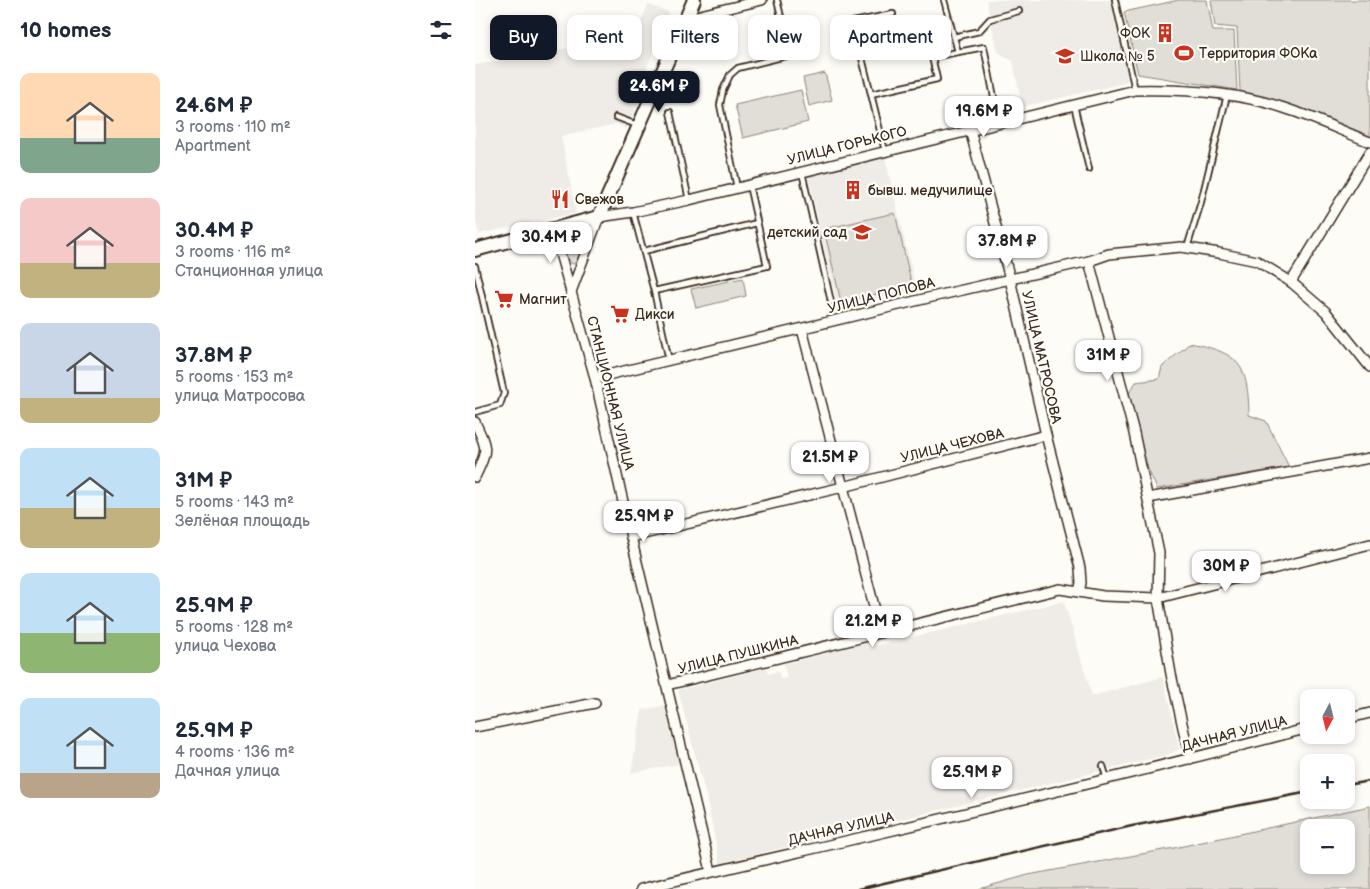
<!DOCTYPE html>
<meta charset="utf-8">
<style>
:root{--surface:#fff;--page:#f2f2f3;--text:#1f2937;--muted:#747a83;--accent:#111827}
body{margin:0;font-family:"Balsamiq Sans",sans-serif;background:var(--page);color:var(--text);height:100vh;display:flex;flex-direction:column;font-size:19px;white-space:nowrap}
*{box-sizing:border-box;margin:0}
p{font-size:16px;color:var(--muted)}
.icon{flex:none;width:28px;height:28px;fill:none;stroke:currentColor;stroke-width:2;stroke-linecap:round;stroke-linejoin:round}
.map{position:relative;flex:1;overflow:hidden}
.sheet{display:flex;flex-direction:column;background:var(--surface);width:475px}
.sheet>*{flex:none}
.hud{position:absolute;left:15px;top:15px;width:475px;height:45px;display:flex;gap:10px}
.needle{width:32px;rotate:187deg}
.fabs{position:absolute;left:825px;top:689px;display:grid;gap:10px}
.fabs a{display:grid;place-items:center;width:55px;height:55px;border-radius:10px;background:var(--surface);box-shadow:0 2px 8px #0003;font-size:25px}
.price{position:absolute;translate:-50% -42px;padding:0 11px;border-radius:10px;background:#fff;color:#222;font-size:16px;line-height:32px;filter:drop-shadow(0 1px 2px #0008)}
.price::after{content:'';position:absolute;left:50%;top:30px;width:15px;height:11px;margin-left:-8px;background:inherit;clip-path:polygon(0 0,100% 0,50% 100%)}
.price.active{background:var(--accent);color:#fff}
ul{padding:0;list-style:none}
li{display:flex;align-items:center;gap:15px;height:125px;padding:0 20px}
li span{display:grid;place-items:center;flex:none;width:140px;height:100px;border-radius:10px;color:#555}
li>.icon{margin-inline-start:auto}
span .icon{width:60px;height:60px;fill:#fffc;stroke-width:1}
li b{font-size:21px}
h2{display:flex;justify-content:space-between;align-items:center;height:60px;padding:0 20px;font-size:21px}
.tag{padding:0 18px;border-radius:10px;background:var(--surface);box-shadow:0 2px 8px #0003;font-size:18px;line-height:45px}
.tag.active{background:var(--accent);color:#fff}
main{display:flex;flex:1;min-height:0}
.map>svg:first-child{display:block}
.built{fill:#efece7}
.green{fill:#e1ded7;stroke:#8e847a;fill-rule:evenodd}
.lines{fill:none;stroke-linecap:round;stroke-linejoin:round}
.lane-casing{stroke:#3b2a1e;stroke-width:8}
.street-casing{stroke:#3b2a1e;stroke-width:12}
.secondary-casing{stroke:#3b2a1e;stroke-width:16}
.lane{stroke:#fdfcf7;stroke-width:4.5}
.street{stroke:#fdfcf7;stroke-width:9}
.secondary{stroke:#fdfcf7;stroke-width:12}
.rail{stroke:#3b2a1e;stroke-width:2.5}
.labels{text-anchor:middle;stroke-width:4.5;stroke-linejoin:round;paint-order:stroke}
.poi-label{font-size:14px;fill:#3b2a1e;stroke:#fdfcf7;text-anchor:start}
.street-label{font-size:14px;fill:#3b2a1e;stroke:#fdfcf7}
</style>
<main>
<section class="sheet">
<h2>10 homes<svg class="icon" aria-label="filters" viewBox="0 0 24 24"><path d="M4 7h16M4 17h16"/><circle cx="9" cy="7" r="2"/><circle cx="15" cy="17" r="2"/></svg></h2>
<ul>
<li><span style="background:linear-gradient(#ffd9b3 65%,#7fa58c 0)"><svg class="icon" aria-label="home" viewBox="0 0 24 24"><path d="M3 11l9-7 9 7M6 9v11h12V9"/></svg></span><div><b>24.6M ₽</b><p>3 rooms · 110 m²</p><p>Apartment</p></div></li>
<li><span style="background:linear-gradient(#f6c9c9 65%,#c2b280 0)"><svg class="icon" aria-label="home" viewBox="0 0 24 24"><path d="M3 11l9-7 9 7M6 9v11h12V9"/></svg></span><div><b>30.4M ₽</b><p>3 rooms · 116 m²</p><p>Станционная улица</p></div></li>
<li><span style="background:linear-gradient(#c9d6e8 75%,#c2b280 0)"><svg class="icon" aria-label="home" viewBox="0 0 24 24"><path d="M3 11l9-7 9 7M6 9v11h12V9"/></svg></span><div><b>37.8M ₽</b><p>5 rooms · 153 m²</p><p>улица Матросова</p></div></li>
<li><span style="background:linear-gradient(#bfe0f5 60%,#c2b280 0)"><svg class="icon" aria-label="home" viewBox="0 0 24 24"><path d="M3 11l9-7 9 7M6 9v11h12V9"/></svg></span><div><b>31M ₽</b><p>5 rooms · 143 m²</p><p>Зелёная площадь</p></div></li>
<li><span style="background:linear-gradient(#bfe0f5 60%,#8fb573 0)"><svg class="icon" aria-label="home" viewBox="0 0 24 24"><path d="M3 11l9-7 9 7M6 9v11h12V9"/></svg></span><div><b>25.9M ₽</b><p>5 rooms · 128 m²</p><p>улица Чехова</p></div></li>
<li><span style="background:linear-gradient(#bfe0f5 75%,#b9a48a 0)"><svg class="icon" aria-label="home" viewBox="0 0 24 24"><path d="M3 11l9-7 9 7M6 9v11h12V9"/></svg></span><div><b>25.9M ₽</b><p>4 rooms · 136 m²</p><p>Дачная улица</p></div></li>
</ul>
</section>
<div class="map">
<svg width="895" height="889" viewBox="0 0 895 889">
<rect width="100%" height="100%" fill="#fdfcf7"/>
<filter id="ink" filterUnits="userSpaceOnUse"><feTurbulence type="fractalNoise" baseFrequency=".02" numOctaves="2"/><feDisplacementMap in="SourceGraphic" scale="10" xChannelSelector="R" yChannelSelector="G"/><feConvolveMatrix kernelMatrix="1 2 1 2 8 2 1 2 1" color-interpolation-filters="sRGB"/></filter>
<g filter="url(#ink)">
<!-- built -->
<g class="built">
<path d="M511,0H636L654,80L645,84L547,107L538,61L523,52Z"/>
<path d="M173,5L194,12L169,75L170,86L153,129L141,124L86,136L101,213L4,234L0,215V65L147,38L157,34L162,31Z"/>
<path d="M410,157L441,289L363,307L333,175Z"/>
<path d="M589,601L617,696L688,677L704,749L692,755L245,863L231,796L203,690L291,668L293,674L303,671L306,679L312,678L309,664L390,643L392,648Z"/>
<path d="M190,705L205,764L156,773L167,710Z"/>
</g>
<!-- green -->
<g class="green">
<path d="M704,0H732L738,31H759L762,90L663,74L649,12Z"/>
<path d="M736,0H895V137L811,103L765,91L762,28L740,26Z"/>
<path d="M415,30L420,55L399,59L394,34Z"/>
<path d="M350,73L357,100L334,106L328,78Z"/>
<path d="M326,90L333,122L268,138L260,105Z"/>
<path d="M420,213L437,286L366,302L349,229Z"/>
<path d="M104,232L109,234C110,244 105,257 99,264H97L88,251L86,238Z"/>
<path d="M268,278L271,296L221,308L216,289Z"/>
<path d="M715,343C765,353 773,364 774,415L791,421L814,467L682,489L673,469L653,395L661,382L684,379L687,367Z"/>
<path d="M895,806V889H504L553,875L699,848ZM834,828H871V865H834Z"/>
</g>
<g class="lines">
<!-- lane casing -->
<g class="lane-casing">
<g id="lane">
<path d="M469,0L483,52"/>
<path d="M640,0L660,90"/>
<path d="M479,37L504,31L515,19L544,11"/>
<path d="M396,94L378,22L418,14"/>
<path d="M599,105L614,169"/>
<path d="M195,112L214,200"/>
<path d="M141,117L162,125"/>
<path d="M410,151L396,94L462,79L457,57L509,47L524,122"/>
<path d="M327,172L356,302"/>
<path d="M262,188L245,105L248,90L255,75L263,68L315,55L302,0"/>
<path d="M158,212L179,291L292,266L274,185"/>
<path d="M712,248L726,202L752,95"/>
<path d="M169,251L282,223"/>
<path d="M0,266L29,393L25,405L0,412"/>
<path d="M179,291L194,361"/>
<path d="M628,766L632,779"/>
</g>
</g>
<!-- street casing -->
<g class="street-casing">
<g id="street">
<path d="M210,21L221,16L287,0"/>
<path d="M495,130L535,279L571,435L605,568L606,583L604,592"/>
<path d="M78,229L96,292"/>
<path d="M614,261L659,433L684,553L683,598L696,674L715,759"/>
<path d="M816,282L895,152"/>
<path d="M327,329L406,633"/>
<path d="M120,378L457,297L614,261L634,254L706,247L744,253L782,261L816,282L851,312L895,367"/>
<path d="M0,422C13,450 13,449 0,477"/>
<path d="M673,498L895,458"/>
<path d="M156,537L368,487L571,435"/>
<path d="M192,685L585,589L628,596L683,598L895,544"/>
<path d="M871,719L895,713"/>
<path d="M0,727L120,703"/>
<path d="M236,871L156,537L120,378L96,292L124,217L158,212L214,200L660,90C710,89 761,92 809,108C838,117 867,131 895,142"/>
<path d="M166,889C243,870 320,853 397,835C543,801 689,766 834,728"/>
</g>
</g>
<!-- secondary casing -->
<g class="secondary-casing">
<path id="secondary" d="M0,250L124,217L219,0"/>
</g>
<!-- lane -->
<use href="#lane" class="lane"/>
<!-- street -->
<use href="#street" class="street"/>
<!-- secondary -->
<use href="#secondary" class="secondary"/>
<!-- rail -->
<g class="rail">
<path d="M871,785L895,781"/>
<path d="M383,889L657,826L834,792"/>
</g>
</g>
</g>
<!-- icons -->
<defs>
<g id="building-bare" transform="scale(1.5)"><path d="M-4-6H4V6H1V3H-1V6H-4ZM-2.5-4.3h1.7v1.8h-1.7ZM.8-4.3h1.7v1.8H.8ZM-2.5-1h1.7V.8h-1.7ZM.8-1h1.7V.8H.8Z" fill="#c8321e" stroke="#fdfcf7" stroke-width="2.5" paint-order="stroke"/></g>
<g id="stadium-bare" transform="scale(1.5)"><path d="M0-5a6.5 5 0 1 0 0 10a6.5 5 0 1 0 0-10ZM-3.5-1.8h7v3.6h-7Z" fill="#c8321e" stroke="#fdfcf7" stroke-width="2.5" paint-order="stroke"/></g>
<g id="school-bare" transform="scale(1.5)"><path d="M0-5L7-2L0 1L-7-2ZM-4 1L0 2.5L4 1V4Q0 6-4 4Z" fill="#c8321e" stroke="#fdfcf7" stroke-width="2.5" paint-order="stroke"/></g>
<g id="restaurant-bare" transform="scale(1.5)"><path d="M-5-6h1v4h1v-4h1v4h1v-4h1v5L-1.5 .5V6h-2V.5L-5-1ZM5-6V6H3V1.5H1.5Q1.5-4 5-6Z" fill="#c8321e" stroke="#fdfcf7" stroke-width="2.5" paint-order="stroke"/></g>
<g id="supermarket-bare" transform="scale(1.5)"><path d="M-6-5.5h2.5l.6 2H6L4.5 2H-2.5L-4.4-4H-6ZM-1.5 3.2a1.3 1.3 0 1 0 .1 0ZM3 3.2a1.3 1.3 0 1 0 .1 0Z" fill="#c8321e" stroke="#fdfcf7" stroke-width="2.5" paint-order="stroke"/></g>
</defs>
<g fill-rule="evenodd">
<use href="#building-bare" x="690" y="33"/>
<use href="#stadium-bare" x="709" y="53"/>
<use href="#school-bare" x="590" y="56"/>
<use href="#building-bare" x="378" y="190"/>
<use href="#restaurant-bare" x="85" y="199"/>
<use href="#school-bare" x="387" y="232"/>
<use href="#supermarket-bare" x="29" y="299"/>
<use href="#supermarket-bare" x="145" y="314"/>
</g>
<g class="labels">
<!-- poi labels -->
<g class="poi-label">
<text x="675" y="38" text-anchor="end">ФОК</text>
<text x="724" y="58">Территория ФОКа</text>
<text x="605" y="61">Школа № 5</text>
<text x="393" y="195">бывш. медучилище</text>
<text x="100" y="204">Свежов</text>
<text x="372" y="237" text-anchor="end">детский сад</text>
<text x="44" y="304">Магнит</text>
<text x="160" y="319">Дикси</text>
</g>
<!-- street labels -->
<g class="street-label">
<text transform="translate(372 145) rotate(-14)" y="5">УЛИЦА ГОРЬКОГО</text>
<text transform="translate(406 295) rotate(-14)" y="5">УЛИЦА ПОПОВА</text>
<text transform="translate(567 357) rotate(77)" y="5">УЛИЦА МАТРОСОВА</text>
<text transform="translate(136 393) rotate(76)" y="5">СТАНЦИОННАЯ УЛИЦА</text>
<text transform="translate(477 445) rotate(-14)" y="5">УЛИЦА ЧЕХОВА</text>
<text transform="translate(263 654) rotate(-14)" y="5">УЛИЦА ПУШКИНА</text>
<text transform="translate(759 733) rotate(-14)" y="5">ДАЧНАЯ УЛИЦА</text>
<text transform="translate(366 828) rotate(-13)" y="5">ДАЧНАЯ УЛИЦА</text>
</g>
</g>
</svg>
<div class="fabs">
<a><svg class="needle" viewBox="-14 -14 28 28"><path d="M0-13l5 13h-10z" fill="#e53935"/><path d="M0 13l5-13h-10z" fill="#747a83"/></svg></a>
<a>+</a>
<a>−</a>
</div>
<b class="price active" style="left:184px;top:113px">24.6M ₽</b>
<b class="price" style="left:509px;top:138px">19.6M ₽</b>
<b class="price" style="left:76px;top:264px">30.4M ₽</b>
<b class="price" style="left:532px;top:268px">37.8M ₽</b>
<b class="price" style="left:633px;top:382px">31M ₽</b>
<b class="price" style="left:355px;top:484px">21.5M ₽</b>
<b class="price" style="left:169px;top:543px">25.9M ₽</b>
<b class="price" style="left:751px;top:593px">30M ₽</b>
<b class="price" style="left:398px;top:648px">21.2M ₽</b>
<b class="price" style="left:497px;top:799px">25.9M ₽</b>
<div class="hud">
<a class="tag active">Buy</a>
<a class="tag">Rent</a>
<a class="tag">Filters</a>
<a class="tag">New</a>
<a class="tag">Apartment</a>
</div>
</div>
</main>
